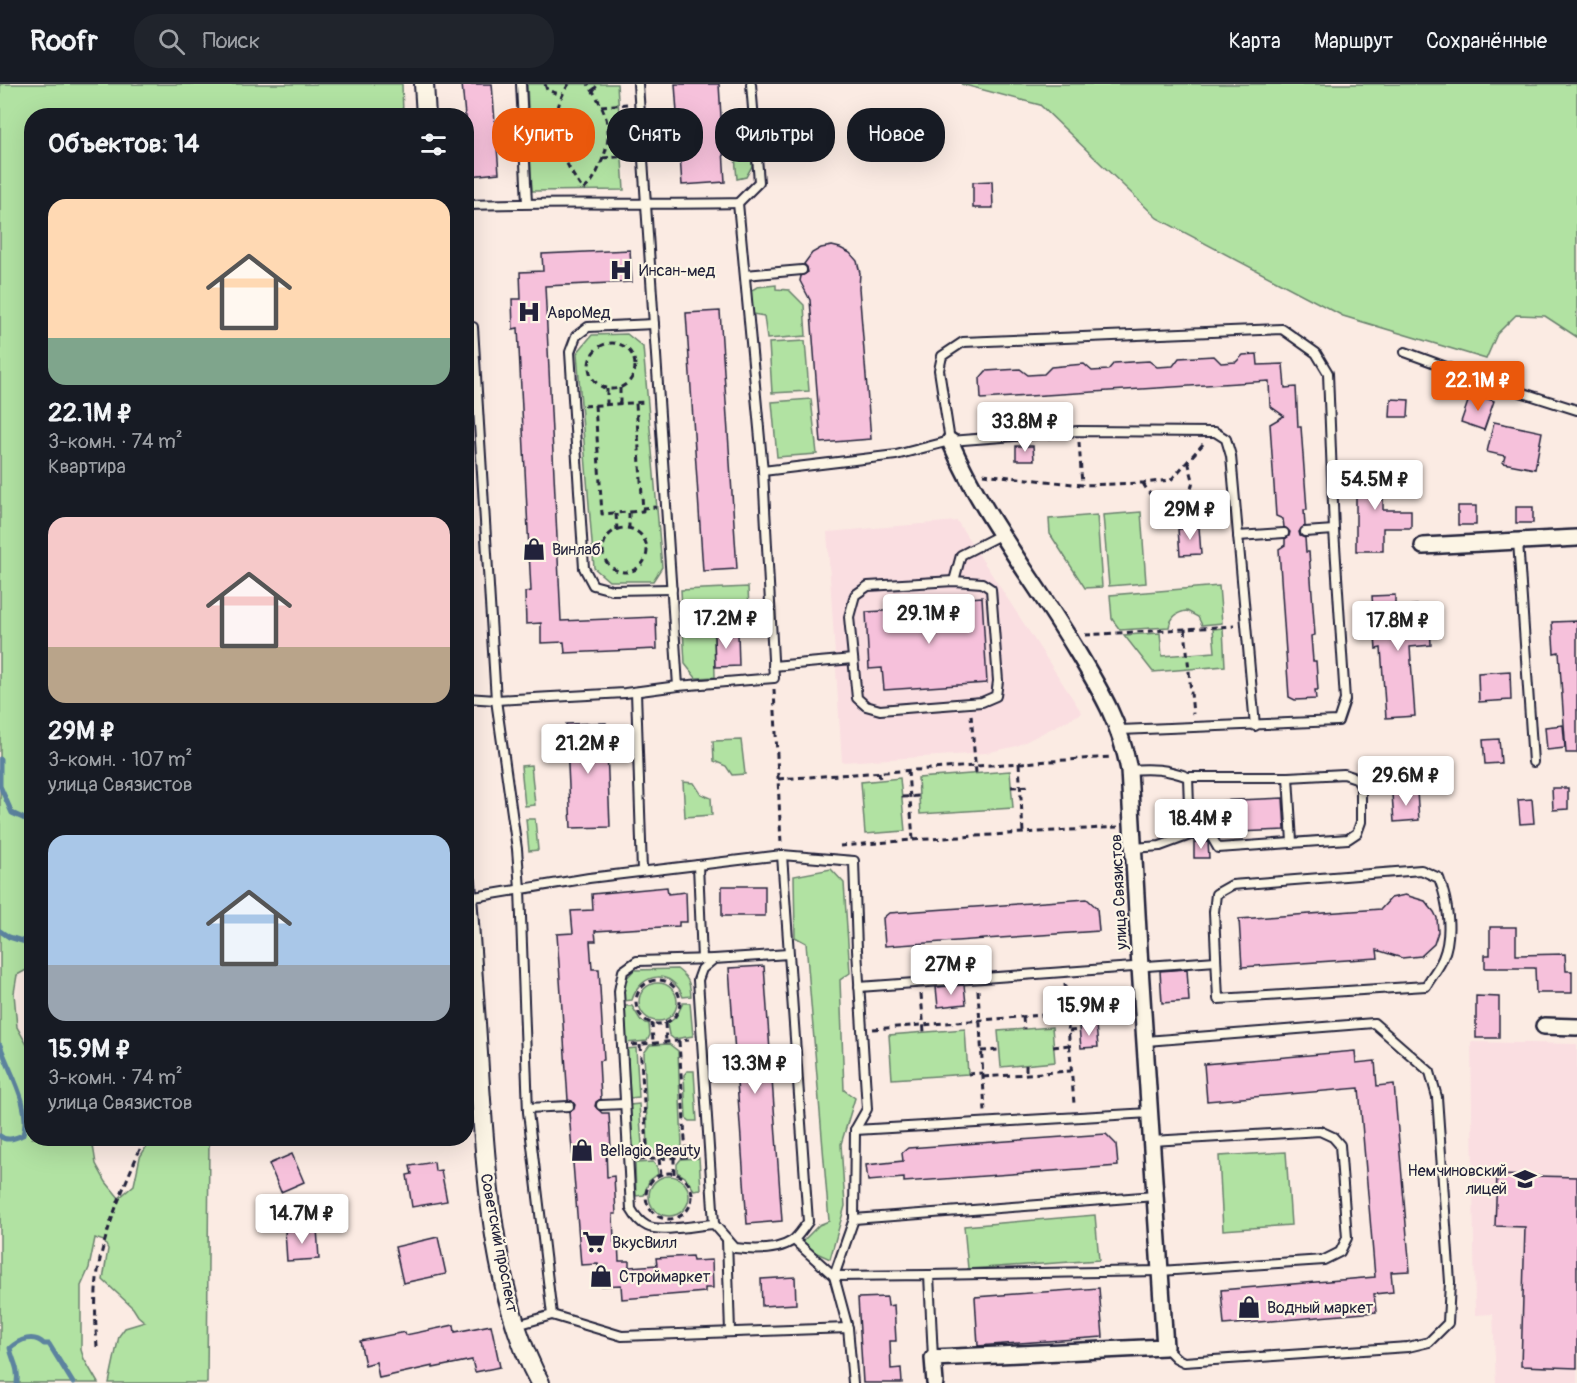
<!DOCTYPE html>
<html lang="ru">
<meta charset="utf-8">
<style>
:root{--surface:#171b24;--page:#20242c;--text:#f1f3f6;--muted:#9ea1a6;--line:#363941;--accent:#ea580c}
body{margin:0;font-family:Pangolin,sans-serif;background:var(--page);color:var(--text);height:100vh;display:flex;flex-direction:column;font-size:22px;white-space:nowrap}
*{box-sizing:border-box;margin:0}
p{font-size:20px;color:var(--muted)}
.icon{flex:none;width:33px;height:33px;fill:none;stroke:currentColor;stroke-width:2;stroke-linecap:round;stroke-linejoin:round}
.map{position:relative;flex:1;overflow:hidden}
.details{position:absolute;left:24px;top:24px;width:450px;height:1038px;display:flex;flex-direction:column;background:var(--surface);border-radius:24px;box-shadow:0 6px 24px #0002}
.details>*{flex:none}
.guide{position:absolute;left:492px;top:24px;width:570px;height:54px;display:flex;gap:12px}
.price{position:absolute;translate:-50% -51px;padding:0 14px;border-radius:6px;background:#fff;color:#222;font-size:20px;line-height:39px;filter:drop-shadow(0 2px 3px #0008)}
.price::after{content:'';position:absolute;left:50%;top:36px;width:18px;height:14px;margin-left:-9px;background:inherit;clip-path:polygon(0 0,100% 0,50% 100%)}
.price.active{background:var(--accent);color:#fff}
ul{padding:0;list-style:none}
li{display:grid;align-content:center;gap:12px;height:318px;padding:0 24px}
li span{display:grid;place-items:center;height:186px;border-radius:18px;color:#555}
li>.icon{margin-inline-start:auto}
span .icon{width:108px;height:108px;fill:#fffc;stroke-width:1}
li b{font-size:26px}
h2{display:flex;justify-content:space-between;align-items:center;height:72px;padding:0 24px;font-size:26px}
.pill{padding:0 21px;border-radius:24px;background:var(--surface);box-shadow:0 6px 24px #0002;font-size:21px;line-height:54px}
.pill.active{background:var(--accent);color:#fff}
header{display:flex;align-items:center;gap:36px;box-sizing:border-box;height:84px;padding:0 30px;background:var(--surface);border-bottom:2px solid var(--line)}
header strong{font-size:28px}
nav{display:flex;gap:33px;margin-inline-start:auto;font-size:21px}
.search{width:420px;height:54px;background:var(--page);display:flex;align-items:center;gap:15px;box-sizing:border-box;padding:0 21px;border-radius:24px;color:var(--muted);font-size:22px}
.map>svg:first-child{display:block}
.built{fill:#fadee1}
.green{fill:#b1e2a2;stroke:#6a826e;stroke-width:1.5}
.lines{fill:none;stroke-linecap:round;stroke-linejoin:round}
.stream{stroke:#5b839f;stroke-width:5}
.building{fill:#f6c1db;stroke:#22223b;stroke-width:1.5}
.service-casing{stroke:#22223b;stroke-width:12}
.minor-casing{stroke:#22223b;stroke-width:20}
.tertiary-casing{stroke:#22223b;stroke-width:22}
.path{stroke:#22223b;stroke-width:3;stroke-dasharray:6 4.5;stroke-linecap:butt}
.service{stroke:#fcf5e5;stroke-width:8}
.minor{stroke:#fcf5e5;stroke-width:15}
.tertiary{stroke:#fcf5e5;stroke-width:18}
.labels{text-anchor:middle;stroke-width:4.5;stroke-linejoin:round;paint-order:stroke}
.poi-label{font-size:16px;fill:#22223b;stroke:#fcf5e5;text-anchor:start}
.street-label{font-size:16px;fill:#22223b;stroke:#fcf5e5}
</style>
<header>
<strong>Roofr</strong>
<div class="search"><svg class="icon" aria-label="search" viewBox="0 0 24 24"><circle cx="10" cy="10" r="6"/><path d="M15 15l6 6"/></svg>Поиск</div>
<nav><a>Карта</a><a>Маршрут</a><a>Сохранённые</a></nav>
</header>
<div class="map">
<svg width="1577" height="1299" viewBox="0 0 1577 1299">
<rect width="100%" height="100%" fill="#fbebe3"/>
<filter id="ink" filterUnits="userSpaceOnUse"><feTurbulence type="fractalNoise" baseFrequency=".0167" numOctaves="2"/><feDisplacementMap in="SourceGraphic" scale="12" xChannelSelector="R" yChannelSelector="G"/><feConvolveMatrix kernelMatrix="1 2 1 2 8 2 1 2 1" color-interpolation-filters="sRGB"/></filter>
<g filter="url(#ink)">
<!-- built -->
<g class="built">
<path d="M957,437L1082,629L1017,662L986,669L842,678L827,448Z"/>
<path d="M1471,958L1577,960V1299H1496L1493,1230L1475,1231Z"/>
</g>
<!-- green -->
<g class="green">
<path d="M0,0H402L403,31L32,32V883L17,891L14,909L17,943L31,968L32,1054L92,1055L96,1080L106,1098L119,1114L134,1101L140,1073L151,1055H209L207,1299H109L119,1252L125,1244L145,1238L138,1232L133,1224L103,1196L108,1165L104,1157L95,1154L89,1184L81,1202V1266L84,1275L98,1299H0Z"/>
<path d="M527,0H617L624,106L532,107Z"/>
<path d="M961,0H1577V253L1545,232L1516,231L1497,250L1486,275L1343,232L1157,134L1040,21Z"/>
<path d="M751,69L752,82L746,93L737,95L735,72Z"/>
<path d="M776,201V205L789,206L804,221L806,252L767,255L764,232L748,229L747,209L757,203Z"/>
<path d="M627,250L643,263L662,483L653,497H609L594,484L577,269L592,251Z"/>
<path d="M805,257L809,307L772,309L769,259Z"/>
<path d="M811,315L817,370L777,373L772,318Z"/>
<path d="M1141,428L1146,499L1109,502L1103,431Z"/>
<path d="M1097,431L1102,503L1085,504L1050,450L1049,435Z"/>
<path d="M1219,502L1222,539L1202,541L1198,533L1187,527C1177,528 1171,533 1169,543L1120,546L1112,535L1110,511Z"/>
<path d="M748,503L750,548L714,550L715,593L696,594L685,580L681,506Z"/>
<path d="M1223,544L1225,582L1153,588L1124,551L1160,549L1162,572L1215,568L1213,545Z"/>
<path d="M741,656L745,690L732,691L726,682L714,677L713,657Z"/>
<path d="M531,681L535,721L525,722L521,682Z"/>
<path d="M1010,687L1013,724L920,730L918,694Z"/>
<path d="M900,694L905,747L865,750L861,698Z"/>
<path d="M683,698L694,699L701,710L711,714L712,731L685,733Z"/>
<path d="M526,735H535L538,766L529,767Z"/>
<path d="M831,785L844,799L850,889L840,896L844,1006L855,1014L841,1060L845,1122L830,1175L799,1161L819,1141L829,1137L806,859L795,853L794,792Z"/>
<path d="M677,885C688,893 690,898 691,912L683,913C673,885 641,887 632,916L623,917L624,897L634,886Z"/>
<circle cx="658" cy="918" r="19"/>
<path d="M683,919H690L693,952L674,955L669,951L667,940L676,933Z"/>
<path d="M624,922H632L641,937L649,940L650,951L647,957L626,959Z"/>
<path d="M1052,943L1055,978L1001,983L998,947Z"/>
<path d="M965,945L968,990L892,995L889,951Z"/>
<path d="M669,960L678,967L682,1062L681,1067C670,1075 656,1074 648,1063L644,969L650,961Z"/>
<path d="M636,964L639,1013L630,1014L627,965Z"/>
<path d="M687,987H694L697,1037H690L686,1034L684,991Z"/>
<path d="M639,1020L643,1074H634L630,1021Z"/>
<path d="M1286,1068L1291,1141L1223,1146L1219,1072Z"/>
<path d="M699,1074L701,1105L694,1106L685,1093L677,1088V1080L681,1075Z"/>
<path d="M653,1078L657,1083L658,1090L649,1097L644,1111L636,1112L635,1079Z"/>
<circle cx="669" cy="1112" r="20"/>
<path d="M1095,1131L1099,1176L968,1185L964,1142Z"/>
</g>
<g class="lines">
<!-- stream -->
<g class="stream">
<path d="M0,675V702L12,729L27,736L32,743"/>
<path d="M0,847L9,853L32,860"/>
<path d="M0,961C9,988 32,1022 23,1051C15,1054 7,1058 0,1052"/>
<path d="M17,1299C19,1284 13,1278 10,1264C20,1255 34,1250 44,1260H49L73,1299"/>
</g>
</g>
<!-- building -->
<g class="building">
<path d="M462,0H492L499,89L470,92L466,32H465Z"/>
<path d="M675,0H719L725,98L682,101Z"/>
<path d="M992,97L993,124H973V98Z"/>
<path d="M832,162L840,164L850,169L857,177L860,189L859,204L871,355L821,359L810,216L800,197L801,192L808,188L807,183L804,180L812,169L821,164Z"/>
<path d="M630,166L632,198L545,202L561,537L656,533L657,565L565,569L564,558L541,559V539L526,540L525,508L531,507L518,244L513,245L512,215H521L520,188L543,187L542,170Z"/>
<path d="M720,227L737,485L703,487L686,229Z"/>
<path d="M1257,270L1258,281L1283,280L1285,304L1296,303L1298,343H1301L1307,426H1304L1305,442L1299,448L1300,452L1305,454L1306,468H1309L1315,551L1311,552L1313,577H1316L1318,606H1315L1316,615L1295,616L1289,613L1279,465L1285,461V455L1289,452L1290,448L1284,443L1283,435L1276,432L1270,340L1284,332L1270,322L1269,297L981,315L980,294L986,287L1020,285L1028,291L1044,290L1051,283L1084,280L1092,287L1108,286L1114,279L1149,277L1157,283L1173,282L1179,274L1214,272L1221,279L1236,278L1243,271Z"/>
<path d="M1471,309L1494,317L1484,346L1461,338Z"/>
<path d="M1391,315L1409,316L1408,333H1390Z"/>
<path d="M1494,338L1542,348L1535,385L1503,379L1505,372L1487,368Z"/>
<path d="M1016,362H1033L1034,376H1016Z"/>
<path d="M1356,384H1383V426H1411V444H1383V467H1356Z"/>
<rect x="1458" y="422" width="18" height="19"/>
<rect x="1516" y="423" width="17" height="16"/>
<path d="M1199,443L1201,470L1180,471L1178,445Z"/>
<path d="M1395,511V523L1417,521L1419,541H1430L1431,561L1410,563L1415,632L1386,634L1381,564L1376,565L1372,512Z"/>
<path d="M982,513L987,599L884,606L882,584L869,585L866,528L919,525L918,518Z"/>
<path d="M1577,537V669H1566L1559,568L1554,569L1552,538Z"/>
<path d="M738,549L739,582L715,583L714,550Z"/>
<path d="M1510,587L1511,616L1479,618L1478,589Z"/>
<path d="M606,639L610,743L571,744L566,640Z"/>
<path d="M1563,641L1565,664L1547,666L1545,643Z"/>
<path d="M1499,655L1501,679L1485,680L1483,656Z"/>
<path d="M1552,704H1568V725L1553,726Z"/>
<path d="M1417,708L1419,736L1394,738L1392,710Z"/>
<path d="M1283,714L1285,746L1216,749L1215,717Z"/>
<path d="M1532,715L1534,739L1520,740L1518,716Z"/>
<path d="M1194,758H1208L1209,774H1194Z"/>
<rect x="722" y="802" width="43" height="30"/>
<path d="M667,803L668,810L686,808L687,838H679V842L595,847L596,857H590L592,885H599L604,976L599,977L601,1015L596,1018L595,1022L602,1029H609L611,1065H606L607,1093L614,1092L616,1130H613L614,1158L618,1157L619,1177H629V1183L657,1181L656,1174L692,1172L693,1177L712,1176L713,1204H705V1208L622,1215L621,1201L599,1202L598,1180L581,1181L569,1028L574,1025L575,1021L572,1017L568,1016L557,850L573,849L571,827L593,826L592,810Z"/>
<path d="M1405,811L1425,817L1434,828L1437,834L1438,848L1434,860L1421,872L1402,874L1377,866L1378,874L1242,883L1239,835L1381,825L1391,814Z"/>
<path d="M1087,815L1097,824L1099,847L885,862L883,834L889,829Z"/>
<path d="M1490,843H1516V871L1565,870L1566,887H1572V909H1536L1535,884H1485V871H1490Z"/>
<path d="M764,882L782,1137L747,1140L729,884Z"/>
<path d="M1187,885L1189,917L1162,919L1160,887Z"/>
<path d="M964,901L966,920L938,923L936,903Z"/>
<path d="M1476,912L1499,913V954H1476Z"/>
<path d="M1096,941L1098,963L1081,964L1079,943Z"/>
<path d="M1355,967L1356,979L1375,977L1377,1002L1394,1000L1410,1187L1391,1188L1393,1208L1374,1210L1376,1228L1224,1241L1221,1206L1375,1193L1359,1004L1207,1017L1204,980Z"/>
<path d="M1106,1050L1116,1060L1118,1082L904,1098V1094L868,1097L866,1081L903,1077L902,1069L908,1064Z"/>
<path d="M292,1070L304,1098L281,1108L269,1080Z"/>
<path d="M434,1078L435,1087L441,1086L447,1117L412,1123L407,1091L412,1090L410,1082Z"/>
<path d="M1497,1091L1577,1093V1284L1521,1282L1525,1143L1495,1142Z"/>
<path d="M317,1144L319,1175L287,1177L285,1147Z"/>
<path d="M438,1153L446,1190L403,1199L395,1163Z"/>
<path d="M795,1193L796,1220L762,1222L761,1195Z"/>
<path d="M1099,1204L1103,1253L978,1262L975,1213Z"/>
<path d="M887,1213L888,1222L894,1221L896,1257H890L891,1285L901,1284L902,1299H863L858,1214Z"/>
<path d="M454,1241L455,1248L491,1241L500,1283L475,1288L472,1276L433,1284V1282L379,1294L376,1278L365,1281L360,1257L405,1248L406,1251Z"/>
</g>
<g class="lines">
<!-- service casing -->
<g class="service-casing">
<g id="service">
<path d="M521,0L527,119"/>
<path d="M638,0L678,602"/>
<path d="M466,121C557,118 648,121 738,119L759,98L751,0"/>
<path d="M745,191L802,186"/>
<path d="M654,240L588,243L576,252L570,268L584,484L593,501L612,506L672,505"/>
<path d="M473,243L496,616L517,765L520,805L528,1028L552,1231L517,1241"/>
<path d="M1405,268L1479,295L1577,326"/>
<path d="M950,357L939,286L942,272L963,258L1282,245L1316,269L1328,289L1334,446L1345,616L1338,637L1120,646"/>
<path d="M763,387L896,371L950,357L1078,347L1215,348L1226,355L1231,372L1255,642"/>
<path d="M1305,448L1334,446"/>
<path d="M1238,452L1284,449"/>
<path d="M1518,457L1533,678"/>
<path d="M954,497L982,499L991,505L998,597L996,612L982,618L880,626L866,622L857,614L849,533L855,511L868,502Z"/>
<path d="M954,497L961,471L1002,450"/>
<path d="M773,582L853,575"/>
<path d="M636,608L642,787"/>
<path d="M466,614L496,616L625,609L678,602L774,594L763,387L738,119"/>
<path d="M1129,686C1151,684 1167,685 1188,693H1288L1344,690L1356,694L1361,702V738L1357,749L1348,755L1218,764L1210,750L1190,751L1188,693"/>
<path d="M1288,693L1292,758"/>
<path d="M1134,764L1160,762L1190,751"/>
<path d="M782,771L854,777L857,866L867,1025L855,1046L854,1135L834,1192L929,1191L933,1274"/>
<path d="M698,781L702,875"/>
<path d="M1421,786L1439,794C1448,818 1453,850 1443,874C1439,884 1431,893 1426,902L1218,915L1214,828L1216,810L1232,801Z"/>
<path d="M468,814L589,794L782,771L808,1138C803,1144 798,1153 792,1157C777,1167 751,1166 735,1164L714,1140L698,896L702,885L714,875L788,870"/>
<path d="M714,875L637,877L623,887L619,907L631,1125C635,1132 639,1138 647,1142C660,1149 698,1141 714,1140"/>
<path d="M859,903L1216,877"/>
<path d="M1146,957L1374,939L1430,988L1437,1013L1450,1198L1448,1239L1429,1258L1408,1263L1184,1278L1176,1274L1165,1263"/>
<path d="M601,1021L625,1020"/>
<path d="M528,1024L569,1022"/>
<path d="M855,1046L1150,1029"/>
<path d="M854,1135L1155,1112"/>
<path d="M727,1155L730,1248"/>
<path d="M794,1156L834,1192L848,1244"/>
<path d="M929,1191L1160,1187L1324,1176L1340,1168L1347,1154L1340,1061L1333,1053L1320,1047L1152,1057"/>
<path d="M552,1231L622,1252L848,1244L853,1299"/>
</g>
</g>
<!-- minor casing -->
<g class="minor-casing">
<g id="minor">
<path d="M1423,462L1577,454"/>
<path d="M1544,942L1577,943"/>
<path d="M935,1299L933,1274L1165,1263L1140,883L1129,686C1120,639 1102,609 1078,569C1036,498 983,433 950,357"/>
</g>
</g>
<!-- tertiary casing -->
<g class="tertiary-casing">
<g id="tertiary">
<path d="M424,0L426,32"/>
<path d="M466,798C471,866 476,934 480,1002C487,1097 494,1214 540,1299"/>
</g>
</g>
<!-- path -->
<g class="path">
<path d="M545,0L547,6L562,11"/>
<path d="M569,0C544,35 560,74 583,106C593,98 596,91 601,79C615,48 607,27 588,0"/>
<path d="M593,7L598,0"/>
<path d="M601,22L627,20"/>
<path d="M534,44L557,42"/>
<path d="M603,74L631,72"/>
<path d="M466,216L470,233"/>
<circle cx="612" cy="282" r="23"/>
<path d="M620,304V320"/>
<path d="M607,305V321"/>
<path d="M595,321L602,430L643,427L636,319"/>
<path d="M584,322L646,318"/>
<path d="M1079,358L1082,401"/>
<path d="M983,390L1082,401L1143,399L1171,396L1203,360"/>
<path d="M1143,399C1156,424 1172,426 1191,406L1193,396L1188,377"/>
<path d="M642,424L656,423"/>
<path d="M629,429V445"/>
<path d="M616,430L617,446"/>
<circle cx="625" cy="466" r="22"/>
<path d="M1185,545L1193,630"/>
<path d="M1085,551L1234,542"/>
<path d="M774,605L781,760"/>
<path d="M971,631L976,689"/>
<path d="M1019,679L1023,749"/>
<path d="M879,688L880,696"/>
<path d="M778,695L1112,673"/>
<path d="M1011,703L1032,702"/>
<path d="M902,713L919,712"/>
<path d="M913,756L1118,743"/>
<path d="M840,762L913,756L908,687"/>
<circle cx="658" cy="918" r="22"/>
<path d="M978,906L985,1028"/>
<path d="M921,910L924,948"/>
<path d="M1067,929L1074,1020"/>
<path d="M1023,933L1024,945"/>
<path d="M652,939L653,959"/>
<path d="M665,939L666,958"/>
<path d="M873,945L1067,929L1065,900"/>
<path d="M1069,947L1079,946"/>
<path d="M679,957L686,1072"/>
<path d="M632,961L689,956"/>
<path d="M640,961L648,1076"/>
<path d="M1053,963L1069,961"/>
<path d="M981,967L999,966"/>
<path d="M1026,981V990"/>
<path d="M968,990L983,989"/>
<path d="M983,993L1071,987"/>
<path d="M659,1075L661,1091"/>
<path d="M639,1076L698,1072"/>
<circle cx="669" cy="1112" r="23"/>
<path d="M674,1090V1074"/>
<path d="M97,1263C95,1232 94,1201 101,1171C111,1131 128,1092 145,1054"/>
</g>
<!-- service -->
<use href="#service" class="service"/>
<!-- minor -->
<use href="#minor" class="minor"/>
<!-- tertiary -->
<use href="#tertiary" class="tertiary"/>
</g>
</g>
<!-- icons -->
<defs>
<g id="hospital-bare" transform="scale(1.8)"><path d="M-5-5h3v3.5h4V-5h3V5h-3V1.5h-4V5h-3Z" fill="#22223b" stroke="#fcf5e5" stroke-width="2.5" paint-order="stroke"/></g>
<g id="shop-bare" transform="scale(1.8)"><path d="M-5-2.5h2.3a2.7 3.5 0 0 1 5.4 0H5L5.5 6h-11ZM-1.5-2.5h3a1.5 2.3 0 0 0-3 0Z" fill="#22223b" stroke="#fcf5e5" stroke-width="2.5" paint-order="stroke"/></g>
<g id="school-bare" transform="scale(1.8)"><path d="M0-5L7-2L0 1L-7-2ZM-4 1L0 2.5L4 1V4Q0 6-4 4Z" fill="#22223b" stroke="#fcf5e5" stroke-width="2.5" paint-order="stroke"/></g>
<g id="supermarket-bare" transform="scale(1.8)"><path d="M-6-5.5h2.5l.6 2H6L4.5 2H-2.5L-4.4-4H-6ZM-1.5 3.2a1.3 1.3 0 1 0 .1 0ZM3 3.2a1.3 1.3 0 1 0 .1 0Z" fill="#22223b" stroke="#fcf5e5" stroke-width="2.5" paint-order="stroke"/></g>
</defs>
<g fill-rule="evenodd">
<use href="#hospital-bare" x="621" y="186"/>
<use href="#hospital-bare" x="529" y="228"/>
<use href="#shop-bare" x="534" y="465"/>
<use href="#shop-bare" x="582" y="1066"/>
<use href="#school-bare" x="1525" y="1095"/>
<use href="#supermarket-bare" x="594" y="1158"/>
<use href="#shop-bare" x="601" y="1192"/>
<use href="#shop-bare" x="1249" y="1223"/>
</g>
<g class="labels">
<!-- poi labels -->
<g class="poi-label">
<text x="639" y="192">Инсан-мед</text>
<text x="547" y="234">АвроМед</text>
<text x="552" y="471">Винлаб</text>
<text x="600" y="1072">Bellagio Beauty</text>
<text x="1507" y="1092" text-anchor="end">Немчиновский<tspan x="1507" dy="18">лицей</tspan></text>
<text x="612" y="1164">ВкусВилл</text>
<text x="619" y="1198">Строймаркет</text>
<text x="1267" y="1229">Водный маркет</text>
</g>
<!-- street labels -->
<g class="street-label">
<text transform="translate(1118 808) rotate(-93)" y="6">улица Связистов</text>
<text transform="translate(500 1159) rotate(79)" y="6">Советский проспект</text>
</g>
</g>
</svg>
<b class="price active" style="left:1478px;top:328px">22.1M ₽</b>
<b class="price" style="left:1025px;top:369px">33.8M ₽</b>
<b class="price" style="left:1375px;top:427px">54.5M ₽</b>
<b class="price" style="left:1190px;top:457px">29M ₽</b>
<b class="price" style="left:929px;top:561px">29.1M ₽</b>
<b class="price" style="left:726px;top:566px">17.2M ₽</b>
<b class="price" style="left:1398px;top:568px">17.8M ₽</b>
<b class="price" style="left:588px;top:691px">21.2M ₽</b>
<b class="price" style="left:1406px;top:723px">29.6M ₽</b>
<b class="price" style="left:1201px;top:766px">18.4M ₽</b>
<b class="price" style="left:951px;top:912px">27M ₽</b>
<b class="price" style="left:1089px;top:953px">15.9M ₽</b>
<b class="price" style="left:755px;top:1011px">13.3M ₽</b>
<b class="price" style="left:302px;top:1161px">14.7M ₽</b>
<div class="guide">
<a class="pill active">Купить</a>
<a class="pill">Снять</a>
<a class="pill">Фильтры</a>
<a class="pill">Новое</a>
</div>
<section class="details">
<h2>Объектов: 14<svg class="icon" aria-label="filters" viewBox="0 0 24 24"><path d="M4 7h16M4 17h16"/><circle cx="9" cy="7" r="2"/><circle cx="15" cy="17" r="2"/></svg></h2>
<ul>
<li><span style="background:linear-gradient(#ffd9b3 75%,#7fa58c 0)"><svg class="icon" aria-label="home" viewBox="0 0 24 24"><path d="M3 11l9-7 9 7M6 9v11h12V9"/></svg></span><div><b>22.1M ₽</b><p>3-комн. · 74 m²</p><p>Квартира</p></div></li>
<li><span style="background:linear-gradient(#f6c9c9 70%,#b9a48a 0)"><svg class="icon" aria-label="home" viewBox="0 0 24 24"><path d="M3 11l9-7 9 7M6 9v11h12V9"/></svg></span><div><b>29M ₽</b><p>3-комн. · 107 m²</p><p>улица Связистов</p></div></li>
<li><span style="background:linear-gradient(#a9c7e8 70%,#9aa5b1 0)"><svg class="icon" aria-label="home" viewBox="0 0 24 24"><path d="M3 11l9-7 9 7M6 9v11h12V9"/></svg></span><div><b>15.9M ₽</b><p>3-комн. · 74 m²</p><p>улица Связистов</p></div></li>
</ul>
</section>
</div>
